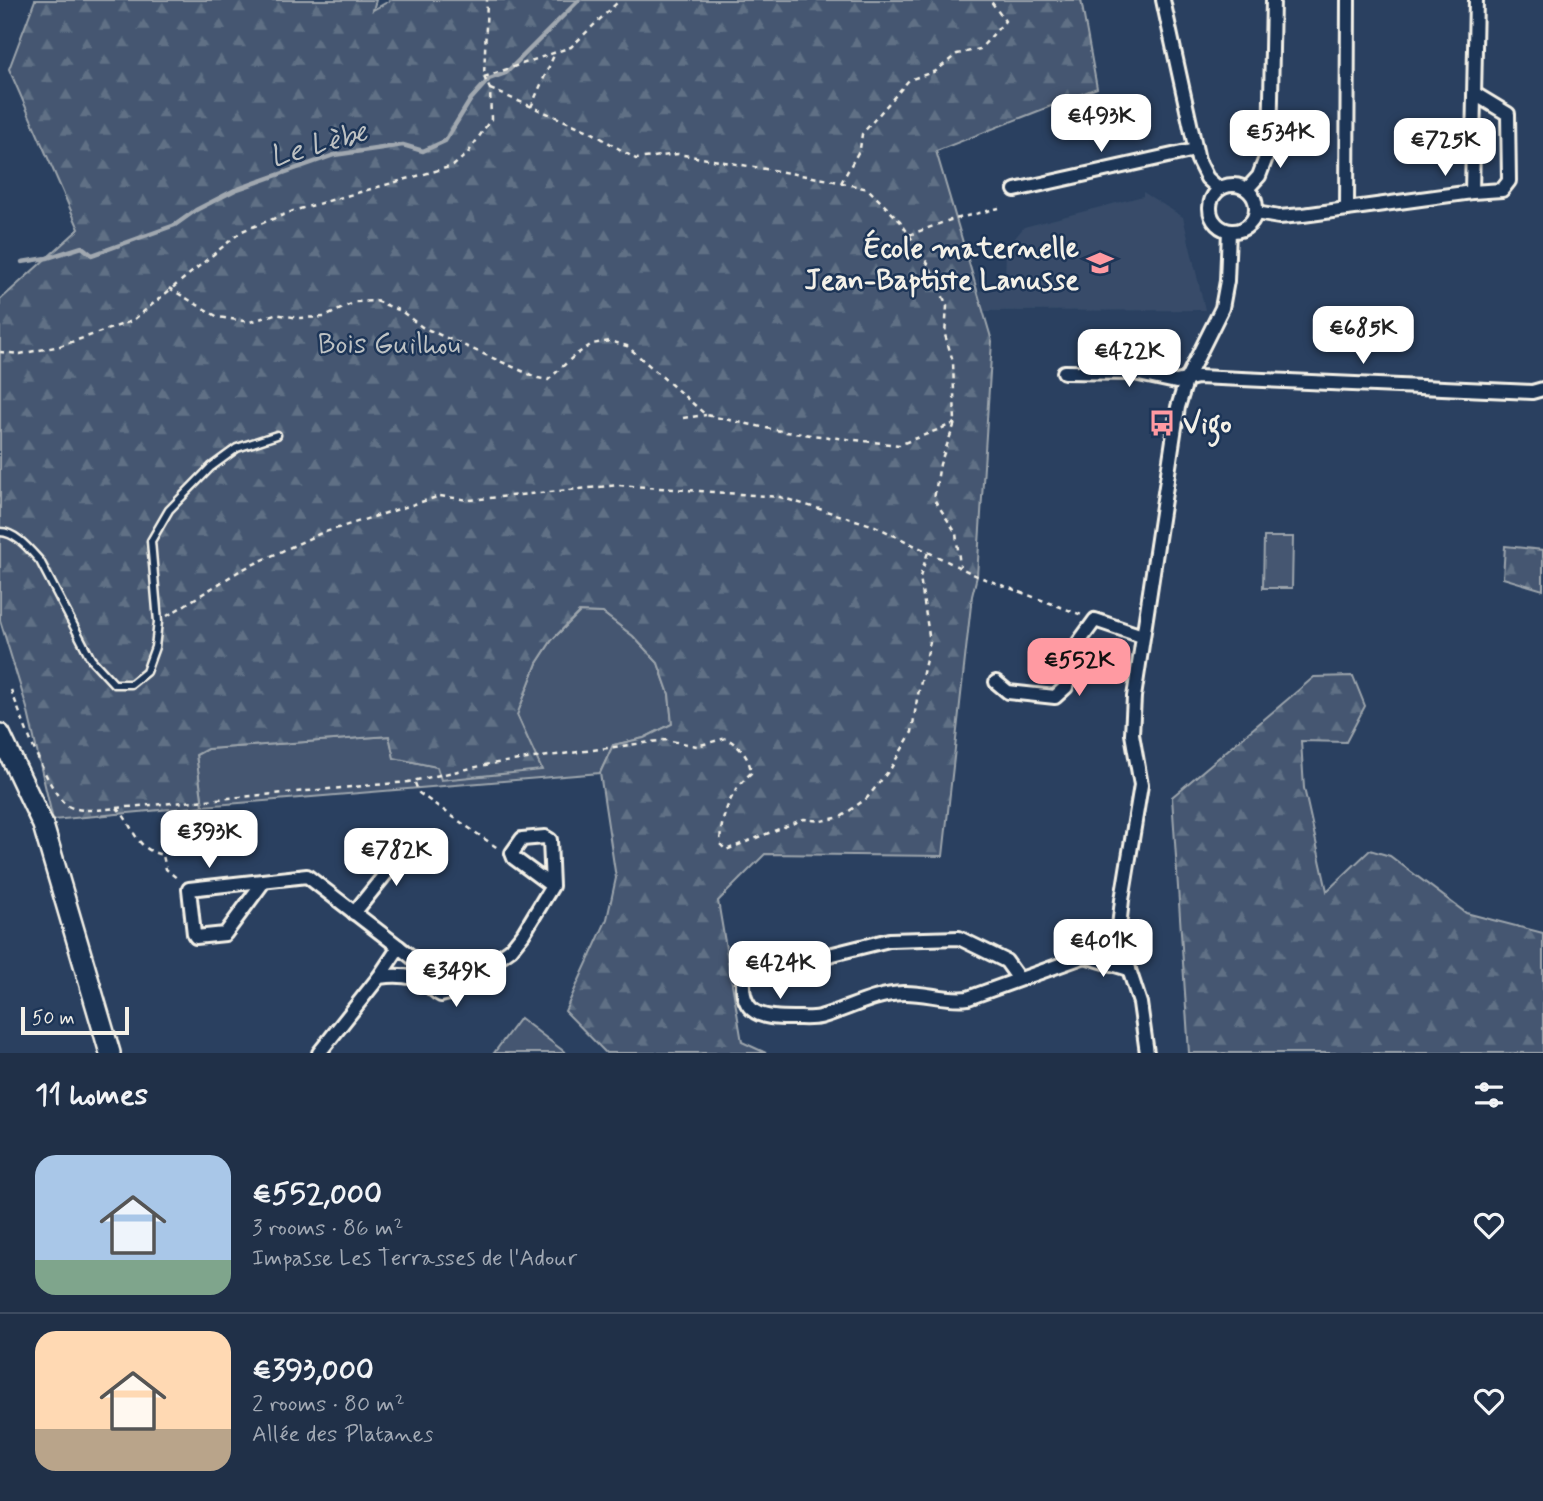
<!DOCTYPE html>
<meta charset="utf-8">
<style>
:root{--surface:#203048;--page:#28384f;--text:#f1f3f6;--muted:#a2a9b4;--line:#3d4b60;--accent:#ff9aa2}
body{margin:0;font-family:Mynerve,sans-serif;background:var(--page);color:var(--text);height:100vh;display:flex;flex-direction:column;font-size:26px;white-space:nowrap}
*{box-sizing:border-box;margin:0}
p{font-size:23px;color:var(--muted)}
.icon{flex:none;width:38px;height:38px;fill:none;stroke:currentColor;stroke-width:2;stroke-linecap:round;stroke-linejoin:round}
.map{position:relative;height:1053px;overflow:hidden}
.panel{display:flex;flex-direction:column;background:var(--surface);flex:1}
.panel>*{flex:none}
.scale{position:absolute;left:21px;bottom:18px;width:108px;box-sizing:border-box;padding-left:7px;border:4px solid #f4f1e8;border-top:0;font-size:19px;line-height:24px;white-space:nowrap;color:#f4f1e8;-webkit-text-stroke:5px #1d3557;paint-order:stroke}
.price{position:absolute;translate:-50% -60px;padding:0 16px;border-radius:14px;background:#fff;color:#222;font-size:23px;line-height:46px;filter:drop-shadow(0 2px 4px #0008)}
.price::after{content:'';position:absolute;left:50%;top:42px;width:21px;height:16px;margin-left:-10px;background:inherit;clip-path:polygon(0 0,100% 0,50% 100%)}
.price.selected{background:var(--accent);color:#111}
ul{padding:0;list-style:none}
li{display:flex;align-items:center;gap:21px;height:175px;padding:0 35px}
li+li{border-top:2px solid var(--line)}
li span{display:grid;place-items:center;flex:none;width:196px;height:140px;border-radius:21px;color:#555}
li>.icon{margin-inline-start:auto}
span .icon{width:84px;height:84px;fill:#fffc;stroke-width:1}
li b{font-size:30px}
h2{display:flex;justify-content:space-between;align-items:center;height:84px;padding:0 35px;font-size:30px}
.map>svg:first-child{display:block}
.built{fill:#374c69}
.grass{fill:#445771;stroke:#9ca4ac;stroke-width:2}
.forest{fill:url(#forest-firs);stroke:#9ca4ac;stroke-width:2}
.lines{fill:none;stroke-linecap:round;stroke-linejoin:round}
.stream{stroke:#a1a8b0;stroke-width:4.5}
.lane-casing{stroke:#f4f1e8;stroke-width:11}
.street-casing{stroke:#f4f1e8;stroke-width:18}
.secondary-casing{stroke:#f4f1e8;stroke-width:24}
.path{stroke:#f4f1e8;stroke-width:2.5;stroke-dasharray:5 5;stroke-linecap:butt}
.lane{stroke:#1d3557;stroke-width:6}
.street{stroke:#1d3557;stroke-width:12}
.secondary{stroke:#1d3557;stroke-width:19}
.labels{text-anchor:middle;stroke-width:5;stroke-linejoin:round;paint-order:stroke}
.poi-label{font-size:28px;font-weight:bold;fill:#f4f1e8;stroke:#1d3557;text-anchor:end}
.park-label{font-size:28px;fill:#bfc3c4;stroke:#1d3557}
.water-label{font-size:30px;font-style:italic;fill:#bdc1c2;stroke:#1d3557}
</style>
<div class="map">
<svg width="1543" height="1053" viewBox="0 0 1543 1053">
<defs>
<pattern id="forest-firs" width="22" height="20" patternUnits="userSpaceOnUse" patternTransform="scale(1.75)"><rect width="22" height="20" fill="#445771"/><path d="M5 1l3.5 6h-7zM16 11l3.5 6h-7z" fill="#607085"/></pattern>
</defs>
<rect width="100%" height="100%" fill="#2a4060"/>
<filter id="ink" filterUnits="userSpaceOnUse"><feTurbulence type="fractalNoise" baseFrequency=".0143" numOctaves="2"/><feDisplacementMap in="SourceGraphic" scale="14" xChannelSelector="R" yChannelSelector="G"/><feConvolveMatrix kernelMatrix="1 2 1 2 8 2 1 2 1" color-interpolation-filters="sRGB"/></filter>
<g filter="url(#ink)">
<!-- built -->
<path class="built" d="M1143,192L1183,217L1205,310L984,311L978,292L1005,281L1006,249L1024,227L1143,196Z"/>
<!-- grass -->
<g class="grass">
<path d="M1264,537H1293L1292,588H1263Z"/>
<path d="M580,612L603,613L633,636L658,663L669,694L672,724L644,738L613,745L600,773L203,806L196,755L207,749L390,736L394,758L437,767L541,770L517,715L537,663L552,640Z"/>
<path d="M520,1018L566,1053H494Z"/>
</g>
<!-- forest -->
<g class="forest">
<path d="M35,0H376L373,10L391,0H1081L1097,88L936,151L992,341L977,576L972,596L943,856L765,854L718,901L742,1042L766,1053H606L565,1011L607,919L616,878L600,773L613,745L644,738L672,724L669,694L658,663L633,636L603,613L579,612L552,640L537,663L517,715L542,770L441,780L437,767L394,758L389,736L207,749L196,755L203,806L53,820L27,708L0,620V300L79,229L9,69Z"/>
<path d="M1505,546L1543,550V590L1503,578Z"/>
<path d="M1353,676L1365,706L1346,742L1301,741L1304,788L1327,891L1370,850L1390,856L1466,913L1543,933V1053H1189L1172,797L1314,677Z"/>
</g>
<g class="lines">
<!-- stream -->
<path class="stream" d="M22,262L47,258L82,247L92,255L175,225L196,210L235,190L334,155L403,145L423,151L445,141L471,99L489,79L506,73L579,0"/>
<!-- lane casing -->
<g class="lane-casing">
<path id="lane" d="M0,532C16,532 30,550 40,561L91,659L114,684H131L146,672L155,647L158,622L151,541L169,510L211,467L237,448L277,435"/>
</g>
<!-- street casing -->
<g class="street-casing">
<g id="street">
<path d="M1163,0L1198,160L1207,178L1219,189"/>
<circle cx="1233" cy="208" r="23"/>
<path d="M1247,189L1259,176L1270,147L1273,0"/>
<path d="M1015,190L1195,150"/>
<path d="M1472,192L1502,190L1509,181L1508,114L1475,94"/>
<path d="M1347,209L1348,0"/>
<path d="M1256,213L1279,217L1303,215L1472,192L1476,0"/>
<path d="M1064,372L1134,373L1176,382L1198,377L1532,392L1543,389"/>
<path d="M996,682L1008,692L1055,697L1066,687L1079,642L1095,620L1142,636"/>
<path d="M264,881L225,934L196,937L194,934L189,889L307,876L399,947"/>
<path d="M354,913L412,841"/>
<path d="M1085,956L1129,969"/>
<path d="M379,977L399,947C411,957 427,965 425,983"/>
<path d="M1019,979L1006,961L959,938L889,940L825,956L757,958C748,965 743,973 743,985C743,1018 769,1018 794,1018C802,1018 812,1019 820,1017C848,1009 874,994 903,993C925,992 945,1001 968,998L1085,956L1118,936"/>
<path d="M319,1053L379,977C394,975 414,975 426,984C432,987 434,992 441,995L449,993L511,949L523,934L552,886L550,840L545,837L522,839L512,853L514,858L552,886"/>
<path d="M1147,1053L1140,1003L1118,936L1122,900L1141,785L1132,734L1134,697L1178,407L1187,378L1222,308L1227,281L1229,231"/>
</g>
</g>
<!-- secondary casing -->
<g class="secondary-casing">
<path id="secondary" d="M0,734L43,825L110,1053"/>
</g>
<!-- path -->
<g class="path">
<path d="M484,77L571,47L620,0"/>
<path d="M490,89L591,132L636,159L678,154L830,180L868,189L900,221L930,267L947,306L945,335L953,361L955,423L940,464L934,499L956,533L960,566"/>
<path d="M531,107L555,53"/>
<path d="M841,183L860,149L862,134L909,80L936,71L957,54L980,49L1005,21L990,0"/>
<path d="M909,235L947,221L999,208"/>
<path d="M169,288L218,317L250,322L275,314L299,318L325,317L355,302L376,301L401,311L422,327L538,378L548,380L574,356L592,344L610,341L627,346L706,415L785,432L899,445L955,423"/>
<path d="M0,352L20,354L60,346L132,321L242,231L296,210L453,166L468,153L491,119L490,89L484,77L487,0"/>
<path d="M683,418L706,415"/>
<path d="M167,616L241,570L319,534L440,496L469,500L619,485L780,497L875,526L977,576L1082,615"/>
<path d="M11,690C21,715 48,794 68,806C81,813 103,809 117,808C134,824 133,849 163,855L166,869L179,880"/>
<path d="M415,783L419,793L499,849"/>
<path d="M117,808L408,782L490,764L666,740L697,746L726,738C739,746 750,757 751,773C730,792 721,816 720,844L726,850L804,819L821,821L841,817L867,798L891,768L912,732L917,699L930,642L920,577L928,552"/>
</g>
<!-- lane -->
<use href="#lane" class="lane"/>
<!-- street -->
<use href="#street" class="street"/>
<!-- secondary -->
<use href="#secondary" class="secondary"/>
</g>
</g>
<!-- icons -->
<defs>
<g id="school-bare" transform="scale(2.1)"><path d="M0-5L7-2L0 1L-7-2ZM-4 1L0 2.5L4 1V4Q0 6-4 4Z" fill="#ff9aa2" stroke="#1d3557" stroke-width="2.5" paint-order="stroke"/></g>
<g id="bus-bare" transform="scale(2.1)"><path d="M-5-6H5V4H4V6H2V4H-2V6H-4V4H-5ZM-3.5-4V0h7V-4ZM-3.5 1.2v1.5H-2V1.2ZM2 1.2v1.5H3.5V1.2Z" fill="#ff9aa2" stroke="#1d3557" stroke-width="2.5" paint-order="stroke"/></g>
</defs>
<g fill-rule="evenodd">
<use href="#school-bare" x="1100" y="263"/>
<use href="#bus-bare" x="1162" y="423"/>
</g>
<g class="labels">
<!-- poi labels -->
<g class="poi-label">
<text x="1079" y="257">École maternelle<tspan x="1079" dy="32">Jean-Baptiste Lanusse</tspan></text>
<text x="1183" y="433" text-anchor="start">Vigo</text>
</g>
<!-- park labels -->
<g class="park-label">
<text x="389" y="353">Bois Guilhou</text>
</g>
<!-- water labels -->
<g class="water-label">
<text transform="translate(318 144) rotate(-15)" y="10">Le Lèbe</text>
</g>
</g>
</svg>
<div class="scale">50 m</div>
<b class="price" style="left:1101px;top:154px">€493K</b>
<b class="price" style="left:1280px;top:170px">€534K</b>
<b class="price" style="left:1445px;top:178px">€725K</b>
<b class="price" style="left:1363px;top:366px">€685K</b>
<b class="price" style="left:1129px;top:389px">€422K</b>
<b class="price selected" style="left:1079px;top:698px">€552K</b>
<b class="price" style="left:209px;top:870px">€393K</b>
<b class="price" style="left:396px;top:888px">€782K</b>
<b class="price" style="left:1103px;top:979px">€401K</b>
<b class="price" style="left:780px;top:1001px">€424K</b>
<b class="price" style="left:456px;top:1009px">€349K</b>
</div>
<section class="panel">
<h2>11 homes<svg class="icon" aria-label="filters" viewBox="0 0 24 24"><path d="M4 7h16M4 17h16"/><circle cx="9" cy="7" r="2"/><circle cx="15" cy="17" r="2"/></svg></h2>
<ul>
<li><span style="background:linear-gradient(#a9c7e8 75%,#7fa58c 0)"><svg class="icon" aria-label="home" viewBox="0 0 24 24"><path d="M3 11l9-7 9 7M6 9v11h12V9"/></svg></span><div><b>€552,000</b><p>3 rooms · 86 m²</p><p>Impasse Les Terrasses de l'Adour</p></div><svg class="icon" aria-label="heart" viewBox="0 0 24 24"><path d="M12 20l-8-8c-3-5 5-10 8-4 3-6 11-1 8 4z"/></svg></li>
<li><span style="background:linear-gradient(#ffd9b3 70%,#b9a48a 0)"><svg class="icon" aria-label="home" viewBox="0 0 24 24"><path d="M3 11l9-7 9 7M6 9v11h12V9"/></svg></span><div><b>€393,000</b><p>2 rooms · 80 m²</p><p>Allée des Platanes</p></div><svg class="icon" aria-label="heart" viewBox="0 0 24 24"><path d="M12 20l-8-8c-3-5 5-10 8-4 3-6 11-1 8 4z"/></svg></li>
</ul>
</section>
